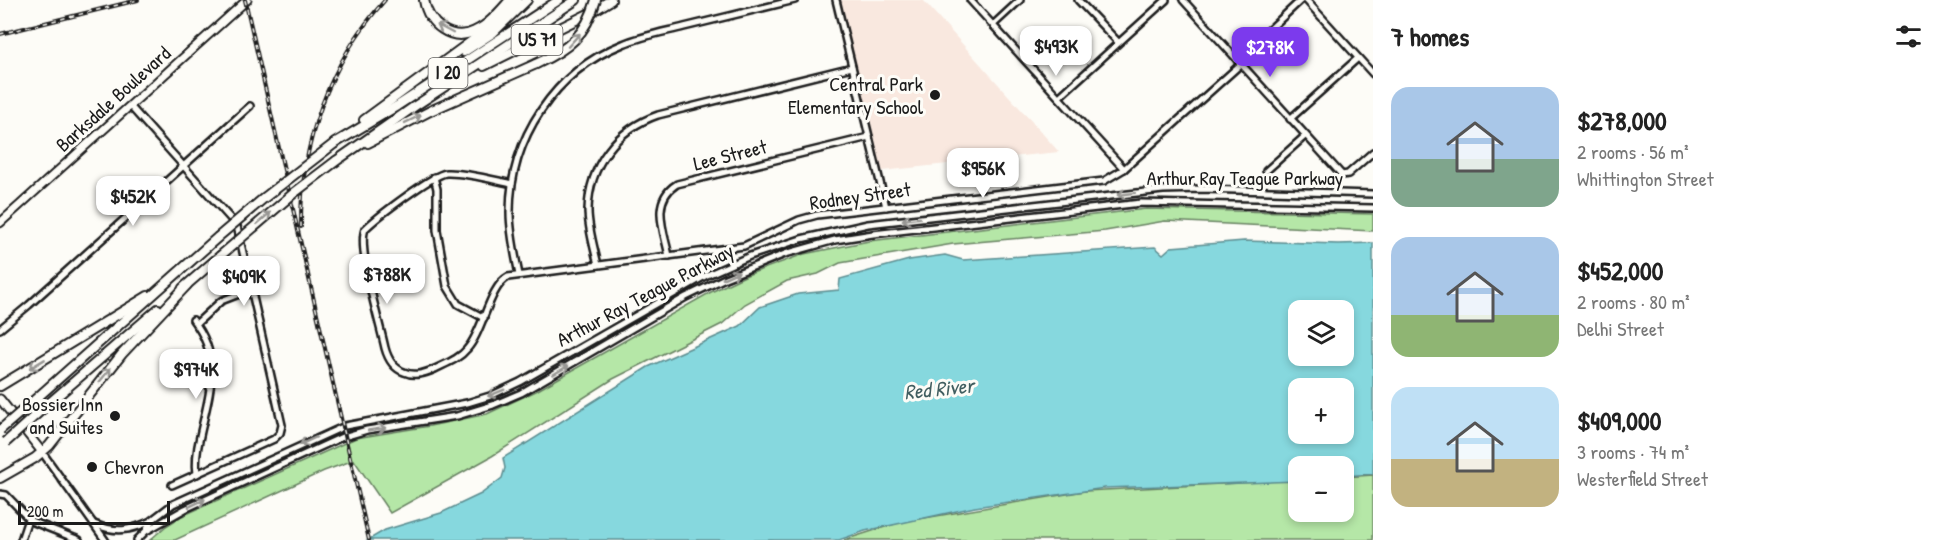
<!DOCTYPE html>
<meta charset="utf-8">
<style>
:root{--surface:#fff;--page:#f6f6f6;--text:#222;--muted:#767676;--accent:#7c3aed}
body{margin:0;font-family:"Patrick Hand",sans-serif;background:var(--page);color:var(--text);height:100vh;display:flex;flex-direction:column;font-size:22px;white-space:nowrap}
*{box-sizing:border-box;margin:0}
p{font-size:20px;color:var(--muted)}
.icon{flex:none;width:33px;height:33px;fill:none;stroke:currentColor;stroke-width:2;stroke-linecap:round;stroke-linejoin:round}
.map{position:relative;flex:1;overflow:hidden}
.side{display:flex;flex-direction:column;background:var(--surface);width:570px}
.side>*{flex:none}
.buttons{position:absolute;left:1288px;top:300px;display:grid;gap:12px}
.buttons a{display:grid;place-items:center;width:66px;height:66px;border-radius:12px;background:var(--surface);box-shadow:0 3px 9px #0003;font-size:30px}
.scale{position:absolute;left:18px;bottom:15px;width:152px;box-sizing:border-box;padding-left:6px;border:3px solid #1c1c1c;border-top:0;font-size:16px;line-height:21px;white-space:nowrap;color:#1c1c1c;-webkit-text-stroke:4px #fdfcf7;paint-order:stroke}
.price{position:absolute;translate:-50% -51px;padding:0 14px;border-radius:12px;background:#fff;color:#222;font-size:20px;line-height:39px;filter:drop-shadow(0 2px 3px #0008)}
.price::after{content:'';position:absolute;left:50%;top:36px;width:18px;height:14px;margin-left:-9px;background:inherit;clip-path:polygon(0 0,100% 0,50% 100%)}
.price.current{background:var(--accent);color:#fff}
ul{padding:0;list-style:none}
li{display:flex;align-items:center;gap:18px;height:150px;padding:0 18px}
li span{display:grid;place-items:center;flex:none;width:168px;height:120px;border-radius:18px;color:#555}
li>.icon{margin-inline-start:auto}
span .icon{width:72px;height:72px;fill:#fffc;stroke-width:1}
li b{font-size:26px}
h2{display:flex;justify-content:space-between;align-items:center;height:72px;padding:0 18px;font-size:26px}
main{display:flex;flex:1;min-height:0}
.map>svg:first-child{display:block}
.built{fill:#f9e8df}
.green{fill:#b5e7a7;stroke:#688262;stroke-width:1.5}
.water{fill:#86d8de;stroke:#5c8d90;stroke-width:1.5;fill-rule:evenodd}
.lines{fill:none;stroke-linecap:round;stroke-linejoin:round}
.minor-casing{stroke:#1c1c1c;stroke-width:10}
.major-casing{stroke:#1c1c1c;stroke-width:11}
.highway-casing{stroke:#1c1c1c;stroke-width:12}
.minor{stroke:#fdfcf7;stroke-width:5}
.major{stroke:#fdfcf7;stroke-width:7}
.highway{stroke:#fdfcf7;stroke-width:8}
.rail-casing{stroke:#1c1c1c;stroke-width:4}
.rail{stroke:#fdfcf7;stroke-width:1.5;stroke-dasharray:4.5;stroke-linecap:butt}
.highway-bridge-casing{stroke:#1c1c1c;stroke-width:12;stroke-linecap:butt}
.highway-bridge{stroke:#fdfcf7;stroke-width:8}
.oneway{stroke:#989794}
.poi-dot{fill:#1c1c1c;stroke:#fdfcf7;stroke-width:2}
.labels{text-anchor:middle;stroke-width:6;stroke-linejoin:round;paint-order:stroke}
.shield{fill:#fdfcf7;stroke:#605f5e;stroke-width:1.5}
.shield-label{font-size:18px;font-weight:bold;fill:#1c1c1c}
.poi-label{font-size:20px;fill:#1c1c1c;stroke:#fdfcf7;text-anchor:end}
.street-label{font-size:20px;fill:#1c1c1c;stroke:#fdfcf7}
.water-label{font-size:21px;font-style:italic;fill:#415e60;stroke:#fdfcf7}
</style>
<main>
<div class="map">
<svg width="1373" height="540" viewBox="0 0 1373 540">
<rect width="100%" height="100%" fill="#fdfcf7"/>
<filter id="ink" filterUnits="userSpaceOnUse"><feTurbulence type="fractalNoise" baseFrequency=".0167" numOctaves="2"/><feDisplacementMap in="SourceGraphic" scale="12" xChannelSelector="R" yChannelSelector="G"/><feConvolveMatrix kernelMatrix="1 2 1 2 8 2 1 2 1" color-interpolation-filters="sRGB"/></filter>
<g filter="url(#ink)">
<!-- built -->
<path class="built" d="M839,0H923L1059,152L882,171Z"/>
<!-- green -->
<g class="green">
<path d="M1146,209L1373,214V231L1165,221L1105,231L953,244L840,263L818,274L787,281L745,304L722,324L613,379L492,456L390,513L354,460L324,471L175,540H150L166,526L182,516L356,438L430,426L487,414L536,391L711,292L747,275L804,254L869,241Z"/>
<path d="M1373,475V540H844L901,522L1085,491L1299,480V512H1344V477Z"/>
</g>
<!-- water -->
<path class="water" d="M1244,241L1338,244L1373,243V474L1344,476V466H1299V481L1105,488L975,507L865,531L839,540H368L385,530L441,513L481,494L502,478L505,468L503,458L648,367L740,326L760,307L798,294L839,290L840,279L909,260L945,255L963,260L1155,247L1163,254L1171,247ZM1299,310H1344V356H1299ZM1299,388H1344V434H1299Z"/>
<g class="lines">
<!-- minor casing -->
<g class="minor-casing">
<g id="minor">
<path d="M836,0L886,207"/>
<path d="M970,0L1124,169"/>
<path d="M1078,0L1118,42"/>
<path d="M1183,0L1342,175L1348,174L1373,152"/>
<path d="M1306,0L1373,74"/>
<path d="M993,25L1020,0"/>
<path d="M1237,60L1301,0"/>
<path d="M1059,97L1166,0"/>
<path d="M130,106L237,226L282,425L280,433L274,439L172,485"/>
<path d="M1290,119L1358,58"/>
<path d="M1266,171L1305,136"/>
<path d="M434,177L437,189V230L447,286L458,304L484,318"/>
<path d="M512,184C493,180 465,172 446,173C432,175 377,217 365,229C357,249 380,324 385,348C388,359 393,368 404,372C415,377 425,373 435,369C447,363 459,359 467,349C483,332 489,287 508,277L744,246L799,220L817,215L1104,181L1124,169L1241,64"/>
<path d="M669,256C664,231 650,201 677,184L869,137"/>
<path d="M598,265C594,247 588,228 588,210C589,165 617,129 658,115L852,67"/>
<path d="M519,275C515,254 510,233 510,212C510,138 555,71 623,44C642,36 664,32 684,27C721,18 758,9 795,0"/>
<path d="M193,320C223,358 209,394 200,436C197,449 195,461 197,474"/>
<path d="M196,324L221,301L252,289"/>
<path d="M0,329L29,305L250,106"/>
<path d="M42,452L105,540"/>
<path d="M0,494L6,495L31,521L79,540"/>
<path d="M94,524C116,533 130,531 151,521"/>
<path d="M148,530L185,509L340,438L367,430L457,416L493,405L521,393L686,297L725,278L785,254L835,240L873,234L1141,203L1373,208"/>
<path d="M21,540L28,519"/>
<path d="M137,540L146,531L152,520L173,504L345,426L467,403L490,396L520,382L705,276L750,256L801,239L868,224L1163,190L1202,189L1373,194"/>
</g>
</g>
<!-- major casing -->
<g class="major-casing">
<g id="major">
<path d="M0,223L247,0"/>
<path d="M0,399L42,452"/>
</g>
</g>
<!-- highway casing -->
<g class="highway-casing">
<g id="highway">
<path d="M424,0C428,24 451,43 475,31C489,25 500,11 510,0"/>
<path d="M464,52L493,33L527,0"/>
<path d="M484,66L588,14L611,0"/>
<path d="M364,120L484,32L517,0"/>
<path d="M335,143L397,106L559,0"/>
<path d="M368,143L430,111L536,64"/>
<path d="M336,161L415,106L576,0"/>
<path d="M183,288L220,256"/>
<path d="M0,386L148,296"/>
<path d="M30,404L218,237"/>
<path d="M39,412L158,309"/>
<path d="M0,478L35,458L49,446L122,354L187,285"/>
</g>
</g>
<!-- minor -->
<use href="#minor" class="minor"/>
<!-- major -->
<use href="#major" class="major"/>
<!-- highway -->
<use href="#highway" class="highway"/>
<!-- rail casing -->
<g class="rail-casing">
<g id="rail">
<path d="M245,0L369,540"/>
<path d="M0,34L138,0"/>
<path d="M301,227C300,143 329,63 385,0"/>
</g>
</g>
<!-- rail -->
<use href="#rail" class="rail"/>
<!-- highway-bridge casing -->
<g class="highway-bridge-casing">
<g id="highway-bridge">
<path d="M536,64C569,49 586,35 596,0"/>
<path d="M218,237L264,198L335,143"/>
<path d="M220,256L294,193L336,161"/>
<path d="M0,430L30,404"/>
<path d="M6,442L39,412"/>
</g>
</g>
<!-- highway-bridge -->
<use href="#highway-bridge" class="highway-bridge"/>
</g>
<!-- one-way arrows -->
<defs><path id="oneway-shaft" d="M-6 0H5M1.5-3L5.5 0L1.5 3" fill="none" stroke-width="1.6" stroke-linecap="round" stroke-linejoin="round" transform="scale(1.5)"/></defs>
<g class="oneway">
<use href="#oneway-shaft" transform="translate(445 29) rotate(-152)"/>
<use href="#oneway-shaft" transform="translate(574 40) rotate(-48)"/>
<use href="#oneway-shaft" transform="translate(413 119) rotate(-26)"/>
<use href="#oneway-shaft" transform="translate(1126 194) rotate(173)"/>
<use href="#oneway-shaft" transform="translate(264 218) rotate(-41)"/>
<use href="#oneway-shaft" transform="translate(911 219) rotate(173)"/>
<use href="#oneway-shaft" transform="translate(731 275) rotate(-24)"/>
<use href="#oneway-shaft" transform="translate(37 364) rotate(149)"/>
<use href="#oneway-shaft" transform="translate(561 370) rotate(-30)"/>
<use href="#oneway-shaft" transform="translate(105 375) rotate(-51)"/>
<use href="#oneway-shaft" transform="translate(496 393) rotate(158)"/>
<use href="#oneway-shaft" transform="translate(377 429) rotate(-9)"/>
<use href="#oneway-shaft" transform="translate(308 441) rotate(155)"/>
<use href="#oneway-shaft" transform="translate(197 503) rotate(-25)"/>
</g>
</g>
<!-- markers -->
<g class="poi-dot">
<circle cx="935" cy="95" r="6"/>
<circle cx="115" cy="416" r="6"/>
<circle cx="92" cy="467" r="6"/>
</g>
<g class="labels">
<!-- shield labels -->
<g class="shield">
<rect x="511.5" y="25" width="51" height="30" rx="4.5"/>
<rect x="428.5" y="58" width="39" height="30" rx="4.5"/>
</g>
<g class="shield-label">
<text x="537" y="46">US 71</text>
<text x="448" y="79">I 20</text>
</g>
<!-- poi labels -->
<g class="poi-label">
<text x="923" y="91">Central Park<tspan x="923" dy="23">Elementary School</tspan></text>
<text x="103" y="411">Bossier Inn<tspan x="103" dy="23">and Suites</tspan></text>
<text x="104" y="474" text-anchor="start">Chevron</text>
</g>
<!-- street labels -->
<g class="street-label">
<text transform="translate(113 99) rotate(-42)" y="7">Barksdale Boulevard</text>
<text transform="translate(730 155) rotate(-14)" y="7">Lee Street</text>
<text x="1245" y="185">Arthur Ray Teague Parkway</text>
<text transform="translate(860 196) rotate(-8)" y="7">Rodney Street</text>
<text transform="translate(645 295) rotate(-28)" y="7">Arthur Ray Teague Parkway</text>
</g>
<!-- water labels -->
<g class="water-label">
<text transform="translate(939 389) rotate(-6)" y="7">Red River</text>
</g>
</g>
</svg>
<div class="buttons">
<a><svg class="icon" aria-label="layers" viewBox="0 0 24 24"><path d="M12 4l9 5-9 5-9-5zM3 14l9 5 9-5"/></svg></a>
<a>+</a>
<a>−</a>
</div>
<div class="scale">200 m</div>
<b class="price" style="left:1056px;top:77px">$493K</b>
<b class="price current" style="left:1270px;top:78px">$278K</b>
<b class="price" style="left:983px;top:199px">$956K</b>
<b class="price" style="left:133px;top:227px">$452K</b>
<b class="price" style="left:387px;top:305px">$788K</b>
<b class="price" style="left:244px;top:307px">$409K</b>
<b class="price" style="left:196px;top:400px">$974K</b>
</div>
<section class="side">
<h2>7 homes<svg class="icon" aria-label="filters" viewBox="0 0 24 24"><path d="M4 7h16M4 17h16"/><circle cx="9" cy="7" r="2"/><circle cx="15" cy="17" r="2"/></svg></h2>
<ul>
<li><span style="background:linear-gradient(#a9c7e8 60%,#7fa58c 0)"><svg class="icon" aria-label="home" viewBox="0 0 24 24"><path d="M3 11l9-7 9 7M6 9v11h12V9"/></svg></span><div><b>$278,000</b><p>2 rooms · 56 m²</p><p>Whittington Street</p></div></li>
<li><span style="background:linear-gradient(#a9c7e8 65%,#8fb573 0)"><svg class="icon" aria-label="home" viewBox="0 0 24 24"><path d="M3 11l9-7 9 7M6 9v11h12V9"/></svg></span><div><b>$452,000</b><p>2 rooms · 80 m²</p><p>Delhi Street</p></div></li>
<li><span style="background:linear-gradient(#bfe0f5 60%,#c2b280 0)"><svg class="icon" aria-label="home" viewBox="0 0 24 24"><path d="M3 11l9-7 9 7M6 9v11h12V9"/></svg></span><div><b>$409,000</b><p>3 rooms · 74 m²</p><p>Westerfield Street</p></div></li>
</ul>
</section>
</main>
